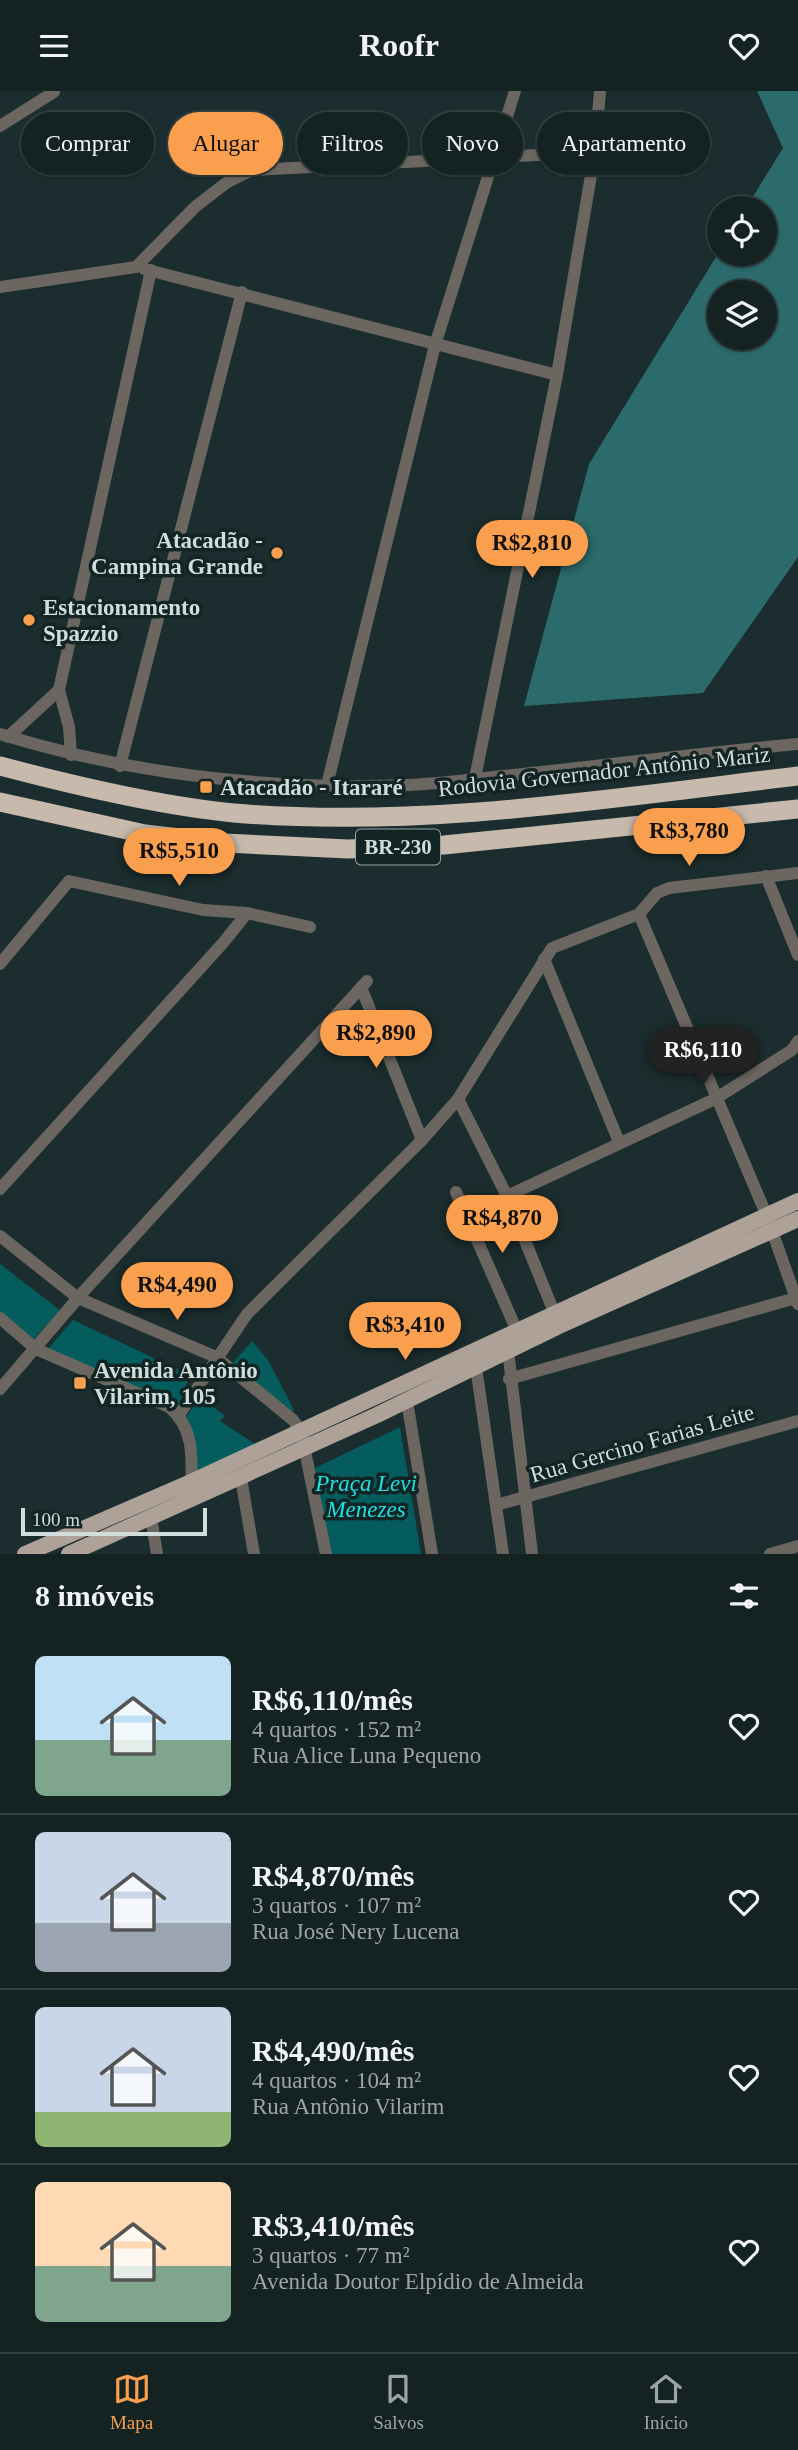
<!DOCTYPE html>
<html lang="pt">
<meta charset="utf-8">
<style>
:root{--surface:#142222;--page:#1d2a2a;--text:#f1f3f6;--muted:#9da4a5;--line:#333f40;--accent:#f99f4d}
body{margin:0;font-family:"Times New Roman",serif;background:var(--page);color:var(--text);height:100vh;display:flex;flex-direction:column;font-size:26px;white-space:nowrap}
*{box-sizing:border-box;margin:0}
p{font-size:23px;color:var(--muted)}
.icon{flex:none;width:38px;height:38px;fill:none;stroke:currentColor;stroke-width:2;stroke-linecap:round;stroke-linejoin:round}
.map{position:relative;height:1463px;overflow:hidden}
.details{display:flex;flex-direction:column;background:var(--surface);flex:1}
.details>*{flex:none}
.top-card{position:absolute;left:21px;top:21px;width:756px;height:63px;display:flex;gap:14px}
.controls{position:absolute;left:707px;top:105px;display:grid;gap:14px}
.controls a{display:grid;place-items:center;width:70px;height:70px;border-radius:50%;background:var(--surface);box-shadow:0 2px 5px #0004,0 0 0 2px var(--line);font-size:35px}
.scale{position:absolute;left:21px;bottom:18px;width:186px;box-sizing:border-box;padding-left:7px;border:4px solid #d1dcdc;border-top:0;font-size:19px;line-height:24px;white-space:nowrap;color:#d1dcdc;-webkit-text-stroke:5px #122424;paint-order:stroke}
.price{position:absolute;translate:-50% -60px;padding:0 16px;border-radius:24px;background:var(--accent);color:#111;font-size:23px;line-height:46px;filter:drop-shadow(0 2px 4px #0008)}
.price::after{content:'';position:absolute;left:50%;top:42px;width:21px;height:16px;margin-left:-10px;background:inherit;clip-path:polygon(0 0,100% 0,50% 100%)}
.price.active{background:#222;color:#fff}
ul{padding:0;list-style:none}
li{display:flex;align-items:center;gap:21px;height:175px;padding:0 35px}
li+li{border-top:2px solid var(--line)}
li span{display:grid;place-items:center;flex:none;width:196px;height:140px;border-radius:10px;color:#555}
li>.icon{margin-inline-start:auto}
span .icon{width:84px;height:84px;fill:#fffc;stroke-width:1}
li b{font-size:30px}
h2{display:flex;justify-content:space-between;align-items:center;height:84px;padding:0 35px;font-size:30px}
.tag{padding:0 24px;border-radius:32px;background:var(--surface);box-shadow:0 2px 5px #0004,0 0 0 2px var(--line);font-size:24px;line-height:63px}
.tag.active{background:var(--accent);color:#111}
header{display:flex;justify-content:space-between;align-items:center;height:91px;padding:0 35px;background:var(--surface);font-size:32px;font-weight:600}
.dock{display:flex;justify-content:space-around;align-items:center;height:98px;border-top:2px solid var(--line);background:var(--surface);font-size:19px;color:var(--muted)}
.dock a{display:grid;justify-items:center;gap:4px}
.dock .active{color:var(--accent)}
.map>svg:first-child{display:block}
.green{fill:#055c5d}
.forest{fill:#2b6b6c;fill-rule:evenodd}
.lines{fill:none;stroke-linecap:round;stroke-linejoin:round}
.minor{stroke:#6c6661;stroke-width:12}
.major{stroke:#aea198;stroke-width:16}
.highway{stroke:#c8b9ad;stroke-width:19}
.poi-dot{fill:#f99f4d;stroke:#122424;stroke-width:2.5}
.labels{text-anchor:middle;stroke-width:7;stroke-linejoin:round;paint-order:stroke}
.shield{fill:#122424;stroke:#98a5a5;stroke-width:2}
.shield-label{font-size:21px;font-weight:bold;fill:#d1dcdc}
.poi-label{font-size:23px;font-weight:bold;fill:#d1dcdc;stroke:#122424;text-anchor:start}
.street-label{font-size:23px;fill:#d1dcdc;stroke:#122424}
.park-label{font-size:23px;font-style:italic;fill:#1de2e5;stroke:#122424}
</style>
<header><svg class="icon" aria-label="menu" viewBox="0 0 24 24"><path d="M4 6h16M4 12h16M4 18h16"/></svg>Roofr<svg class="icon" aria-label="heart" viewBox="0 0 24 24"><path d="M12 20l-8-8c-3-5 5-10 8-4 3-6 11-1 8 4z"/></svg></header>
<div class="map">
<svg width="798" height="1463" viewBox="0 0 798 1463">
<rect width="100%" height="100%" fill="#1b2d2e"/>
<!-- green -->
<g class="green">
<path d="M0,1173L60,1219L33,1249L0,1220Z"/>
<path d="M73,1229L190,1284L178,1316L47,1259Z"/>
<path d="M252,1250L268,1269L294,1319L290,1324L231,1274Z"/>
<path d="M200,1306L225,1325L220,1330L260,1356L194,1387L193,1350L186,1326Z"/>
<path d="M400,1336L421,1463H330L315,1377Z"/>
</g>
<!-- forest -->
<path class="forest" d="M757,0H798V466L703,602L524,615L589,373L719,161L765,163V117H746L783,57ZM719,201H765V247H719Z"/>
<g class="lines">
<!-- minor -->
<g class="minor">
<path d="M0,35L54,1"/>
<path d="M144,178L557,284"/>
<path d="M0,196L136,176L195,116L226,92L252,79L595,61"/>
<path d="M0,643C133,684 269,699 408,694C440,693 472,688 503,685C601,675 699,662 798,653"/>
<path d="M8,646L59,599"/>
<path d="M71,664L69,636L59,599L151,179"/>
<path d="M120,675L242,201"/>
<path d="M475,687L557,284L595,61L600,0"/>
<path d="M327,694L435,254L515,0"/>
<path d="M766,785L798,864"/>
<path d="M639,823L766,1123L798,1213"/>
<path d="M544,868L619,1051"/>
<path d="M0,873L69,790L203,819L247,822L310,836"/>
<path d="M361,896L422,1049"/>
<path d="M458,1008L507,1105L558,1231"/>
<path d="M0,1098L223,852L247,822"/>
<path d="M456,1101L517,1240"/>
<path d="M507,1105L715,1008L792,959L798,950"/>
<path d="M0,1145L78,1207L216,1266L293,1329L301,1340L326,1463"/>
<path d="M0,1227L36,1258L169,1316C195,1337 192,1369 191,1399"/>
<path d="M508,1259L532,1463"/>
<path d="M475,1269L503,1463"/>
<path d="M509,1288L796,1207"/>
<path d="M0,1298L84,1200L367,890"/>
<path d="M407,1310L432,1463"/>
<path d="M179,1324L247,1223L422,1049L458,1008L552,857L639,823L657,802L669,797L798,782"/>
<path d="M241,1387L254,1463"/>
<path d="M496,1414L798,1330"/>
<path d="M151,1426L157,1463"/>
<path d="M770,1463L798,1455"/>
</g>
<!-- major -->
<g class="major">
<path d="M25,1463L191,1391L798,1110"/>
<path d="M69,1463L377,1324L559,1235L798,1128"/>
</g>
<!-- highway -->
<g class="highway">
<path d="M0,675C72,694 160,715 234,722C420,738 613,707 798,685"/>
<path d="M0,711L145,743L225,752L348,758L444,754L798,718"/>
</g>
</g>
<!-- markers -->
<g class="poi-dot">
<circle cx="277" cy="462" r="7"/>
<circle cx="29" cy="529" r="7"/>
<rect x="199" y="689" width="14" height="14" rx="3.5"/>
<rect x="73" y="1285" width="14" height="14" rx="3.5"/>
</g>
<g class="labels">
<!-- shield labels -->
<rect class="shield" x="356" y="738.5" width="84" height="35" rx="5"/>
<g class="shield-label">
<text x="398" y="763">BR-230</text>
</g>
<!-- poi labels -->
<g class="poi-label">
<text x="263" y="457" text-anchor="end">Atacadão -<tspan x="263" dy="26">Campina Grande</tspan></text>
<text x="43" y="524">Estacionamento<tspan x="43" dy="26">Spazzio</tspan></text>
<text x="220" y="704">Atacadão - Itararé</text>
<text x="94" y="1287">Avenida Antônio<tspan x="94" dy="26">Vilarim, 105</tspan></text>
</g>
<!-- street labels -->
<g class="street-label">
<text transform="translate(604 680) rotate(-6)" y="8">Rodovia Governador Antônio Mariz</text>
<text transform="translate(642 1352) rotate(-16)" y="8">Rua Gercino Farias Leite</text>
</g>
<!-- park labels -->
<g class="park-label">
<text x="366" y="1400">Praça Levi<tspan x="366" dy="26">Menezes</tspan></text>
</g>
</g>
</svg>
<div class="controls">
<a><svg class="icon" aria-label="locate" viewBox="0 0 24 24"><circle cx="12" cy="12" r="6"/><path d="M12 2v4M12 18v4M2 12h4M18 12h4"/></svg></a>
<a><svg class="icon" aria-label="layers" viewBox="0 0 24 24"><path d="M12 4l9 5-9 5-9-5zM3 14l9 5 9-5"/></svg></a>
</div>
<div class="scale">100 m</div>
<b class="price" style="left:532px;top:489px">R$2,810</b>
<b class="price" style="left:689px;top:777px">R$3,780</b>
<b class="price" style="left:179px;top:797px">R$5,510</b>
<b class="price" style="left:376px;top:979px">R$2,890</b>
<b class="price active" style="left:703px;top:996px">R$6,110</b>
<b class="price" style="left:502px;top:1164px">R$4,870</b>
<b class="price" style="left:177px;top:1231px">R$4,490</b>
<b class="price" style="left:405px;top:1271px">R$3,410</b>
<div class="top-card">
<a class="tag">Comprar</a>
<a class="tag active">Alugar</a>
<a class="tag">Filtros</a>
<a class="tag">Novo</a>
<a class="tag">Apartamento</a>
</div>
</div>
<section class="details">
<h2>8 imóveis<svg class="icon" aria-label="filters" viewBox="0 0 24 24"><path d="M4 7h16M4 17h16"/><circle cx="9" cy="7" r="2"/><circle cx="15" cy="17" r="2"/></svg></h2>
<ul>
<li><span style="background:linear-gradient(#bfe0f5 60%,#7fa58c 0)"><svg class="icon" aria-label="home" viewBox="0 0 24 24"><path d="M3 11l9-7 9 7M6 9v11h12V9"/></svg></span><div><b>R$6,110/mês</b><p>4 quartos · 152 m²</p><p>Rua Alice Luna Pequeno</p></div><svg class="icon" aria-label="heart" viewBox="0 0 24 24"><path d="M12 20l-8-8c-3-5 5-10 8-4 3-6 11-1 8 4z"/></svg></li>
<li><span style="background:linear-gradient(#c9d6e8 65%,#9aa5b1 0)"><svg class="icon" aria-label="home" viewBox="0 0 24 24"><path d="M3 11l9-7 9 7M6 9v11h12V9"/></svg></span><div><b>R$4,870/mês</b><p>3 quartos · 107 m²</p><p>Rua José Nery Lucena</p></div><svg class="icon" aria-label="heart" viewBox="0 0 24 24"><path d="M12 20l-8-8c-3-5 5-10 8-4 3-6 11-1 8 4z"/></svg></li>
<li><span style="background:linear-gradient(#c9d6e8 75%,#8fb573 0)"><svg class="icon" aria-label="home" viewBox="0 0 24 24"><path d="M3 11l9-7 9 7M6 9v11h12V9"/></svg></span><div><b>R$4,490/mês</b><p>4 quartos · 104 m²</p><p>Rua Antônio Vilarim</p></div><svg class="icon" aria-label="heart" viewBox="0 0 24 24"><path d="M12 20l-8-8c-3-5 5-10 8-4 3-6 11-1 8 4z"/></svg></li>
<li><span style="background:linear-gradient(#ffd9b3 60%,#7fa58c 0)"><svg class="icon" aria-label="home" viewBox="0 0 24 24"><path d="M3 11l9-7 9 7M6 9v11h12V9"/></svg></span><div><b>R$3,410/mês</b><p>3 quartos · 77 m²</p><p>Avenida Doutor Elpídio de Almeida</p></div><svg class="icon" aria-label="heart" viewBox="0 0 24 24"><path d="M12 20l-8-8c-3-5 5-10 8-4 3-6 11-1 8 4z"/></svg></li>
</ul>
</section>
<nav class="dock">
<a class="active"><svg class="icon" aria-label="map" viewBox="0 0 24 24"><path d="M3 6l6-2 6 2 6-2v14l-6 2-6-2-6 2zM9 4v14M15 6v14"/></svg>Mapa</a>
<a><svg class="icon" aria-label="saved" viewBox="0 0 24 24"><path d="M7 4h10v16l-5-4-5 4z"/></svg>Salvos</a>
<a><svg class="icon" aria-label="home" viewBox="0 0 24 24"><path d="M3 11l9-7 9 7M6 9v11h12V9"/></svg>Início</a>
</nav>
